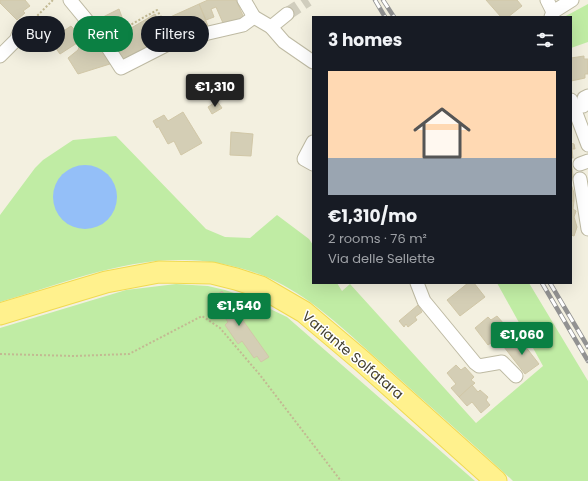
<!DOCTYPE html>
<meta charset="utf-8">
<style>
:root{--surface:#171b24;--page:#242831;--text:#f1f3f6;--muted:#9ea1a6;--line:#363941;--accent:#0b8043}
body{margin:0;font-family:Poppins,sans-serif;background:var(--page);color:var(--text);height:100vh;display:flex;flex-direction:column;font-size:15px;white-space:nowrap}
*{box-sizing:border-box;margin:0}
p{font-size:13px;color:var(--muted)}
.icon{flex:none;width:22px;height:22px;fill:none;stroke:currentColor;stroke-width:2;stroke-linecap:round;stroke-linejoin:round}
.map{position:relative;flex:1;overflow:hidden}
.side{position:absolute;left:312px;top:16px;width:260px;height:268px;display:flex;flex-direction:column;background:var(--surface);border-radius:0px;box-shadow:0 4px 16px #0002}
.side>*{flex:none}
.hud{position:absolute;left:12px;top:16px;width:240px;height:36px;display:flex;gap:8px}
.price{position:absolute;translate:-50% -34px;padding:0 9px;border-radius:4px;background:var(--accent);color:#fff;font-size:13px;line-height:26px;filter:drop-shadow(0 1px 2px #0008)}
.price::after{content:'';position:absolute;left:50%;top:24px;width:12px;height:9px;margin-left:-6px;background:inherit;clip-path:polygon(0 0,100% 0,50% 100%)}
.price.on{background:#222;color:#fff}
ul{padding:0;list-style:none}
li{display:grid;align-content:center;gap:8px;height:212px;padding:0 16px}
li+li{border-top:1px solid var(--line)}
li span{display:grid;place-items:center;height:124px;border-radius:0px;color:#555}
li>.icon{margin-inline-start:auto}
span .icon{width:72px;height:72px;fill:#fffc;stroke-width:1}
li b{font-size:17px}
h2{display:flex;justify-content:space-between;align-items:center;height:48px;padding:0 16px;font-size:17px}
.chip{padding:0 14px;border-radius:18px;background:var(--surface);box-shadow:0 4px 16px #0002;font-size:14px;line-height:36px}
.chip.on{background:var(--accent);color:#fff}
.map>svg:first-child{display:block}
.green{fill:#c0eca4}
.water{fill:#94bff8}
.building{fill:#d4ceb5;stroke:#d1c7a7}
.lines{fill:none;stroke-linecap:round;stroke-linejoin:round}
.minor-tunnel{stroke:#d0cdbd;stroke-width:13;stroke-dasharray:13 6;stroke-linecap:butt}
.minor-casing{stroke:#bebaa3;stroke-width:15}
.primary-casing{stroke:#f0da51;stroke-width:23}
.path{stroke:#c2b992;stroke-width:2;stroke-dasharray:2 2;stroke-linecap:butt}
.minor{stroke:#fff;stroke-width:13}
.primary{stroke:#fff18d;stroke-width:21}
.rail-casing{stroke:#929292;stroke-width:4.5}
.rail{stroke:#fff;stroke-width:3;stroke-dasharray:9;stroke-linecap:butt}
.labels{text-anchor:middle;stroke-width:3;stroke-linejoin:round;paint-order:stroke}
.street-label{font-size:14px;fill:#444031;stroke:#fff}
</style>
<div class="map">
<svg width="588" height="481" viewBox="0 0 588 481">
<rect width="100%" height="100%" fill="#f3f0e0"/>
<!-- green -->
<g class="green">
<path d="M588,4V42L571,48V17H564Z"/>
<path d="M116,136L206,229L225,237L250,238L277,215L309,239L313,245V283H337L342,291L350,284L476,423L543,366L497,283H529L588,381V481H513C470,441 426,403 383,364C351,336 320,305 283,285C254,269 216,260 182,260C120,259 58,285 0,302V215L35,168L43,160L73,140Z"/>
<path d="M176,284L208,286L225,290L243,296L287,317L475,481H0V328L126,290Z"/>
</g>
<!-- water -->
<circle class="water" cx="85" cy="197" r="32"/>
<!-- building -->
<g class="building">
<path d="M0,0H25L30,6L23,11L25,13L17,20L0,3Z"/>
<path d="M208,0H236L244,18L231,23L230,21L223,23L216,7L211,9L214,17L206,20L199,4Z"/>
<path d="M486,0H517L522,6L508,17H501Z"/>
<path d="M199,4L208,26L177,36L168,18Z"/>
<path d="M119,9L123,20L117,22L119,26L108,32L105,27L102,28L99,19Z"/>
<path d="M155,14L167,37L124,62L111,40Z"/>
<path d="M80,24L88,36L60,54L50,40L71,26L74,29Z"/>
<path d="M96,39L113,63L78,74L68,58L78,50L79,47Z"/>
<path d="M584,56V59H588V74H585V78L571,81V58Z"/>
<path d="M217,101L222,108L212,114L208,107Z"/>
<path d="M183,112L202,143L181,155L174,141L168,144L158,126L157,128L153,121L164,115L168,121Z"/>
<path d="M231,132L253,134L251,156L230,155Z"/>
<path d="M571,140V143L574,144L575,149H572L573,158H571Z"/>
<path d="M571,160L573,175L571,184L574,193V201H571Z"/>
<path d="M571,201H574L573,209L576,211L574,217L577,227L574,236L571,235Z"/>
<path d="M468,283H474L485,297L460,316L447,300Z"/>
<path d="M222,291L269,357L261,362L257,356L254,358L242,341L238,344L225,325L228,322L212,299Z"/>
<path d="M418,305L422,312L415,317L417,320L408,327L406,324L404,327L399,321Z"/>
<path d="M497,316L504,324L506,323L511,329L488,345L475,328L488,317L491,320Z"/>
<path d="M518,337L539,364L525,374L504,347Z"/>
<path d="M456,365L461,370L465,367L474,377L471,380L475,383L459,397L451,388L456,384L447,373Z"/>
<path d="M472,385L478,392L480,390L488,397L486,400L490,405L481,413L472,402L467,406L459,397Z"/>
</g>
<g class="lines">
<!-- minor-tunnel -->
<path class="minor-tunnel" d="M287,14L308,0"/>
<!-- minor casing -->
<g class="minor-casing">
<g id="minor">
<path d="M70,0L103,40L121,68L174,41L243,25L254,17"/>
<path d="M244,0L254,17L271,27L284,42L313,62"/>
<path d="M547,0L553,12"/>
<path d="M551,17L553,12L572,0"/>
<path d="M271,27L287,14"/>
<path d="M0,56L17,39L18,35"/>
<path d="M571,100L588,145"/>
<path d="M583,106L584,98L588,96"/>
<path d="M313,142L304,159L313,164"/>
<path d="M580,164L588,161"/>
<path d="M580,179L588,229"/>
<path d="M417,283L424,301L475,363L479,366L502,362L516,376"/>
</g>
</g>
<!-- primary casing -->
<g class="primary-casing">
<path id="primary" d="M0,314L106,282L159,272L212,273L236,279L261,287L304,312L362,361L496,481"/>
</g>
<!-- path -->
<g class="path">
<path d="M26,27L53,0"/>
<path d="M114,34L157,10L169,31"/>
<path d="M0,354L74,356L129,354L202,316L220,328L260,375L341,481"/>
</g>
<!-- minor -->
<use href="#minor" class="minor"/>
<!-- primary -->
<use href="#primary" class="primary"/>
<!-- rail casing -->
<g class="rail-casing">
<g id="rail">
<path d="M375,0L385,17"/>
<path d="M383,0L394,17"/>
<path d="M542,283L588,361"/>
<path d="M550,283L588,347"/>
</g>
</g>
<!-- rail -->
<use href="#rail" class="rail"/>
</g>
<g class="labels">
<!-- street labels -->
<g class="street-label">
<text transform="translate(353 355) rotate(40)" y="5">Variante Solfatara</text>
</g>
</g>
</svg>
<b class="price on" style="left:215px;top:108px">€1,310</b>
<b class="price" style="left:239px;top:327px">€1,540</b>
<b class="price" style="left:522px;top:356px">€1,060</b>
<div class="hud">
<a class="chip">Buy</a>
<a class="chip on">Rent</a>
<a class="chip">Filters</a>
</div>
<section class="side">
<h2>3 homes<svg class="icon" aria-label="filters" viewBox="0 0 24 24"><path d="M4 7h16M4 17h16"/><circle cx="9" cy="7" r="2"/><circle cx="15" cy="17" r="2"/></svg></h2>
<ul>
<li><span style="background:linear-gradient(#ffd9b3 70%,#9aa5b1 0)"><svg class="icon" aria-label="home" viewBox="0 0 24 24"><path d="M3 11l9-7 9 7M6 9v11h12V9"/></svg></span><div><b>€1,310/mo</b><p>2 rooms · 76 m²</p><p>Via delle Sellette</p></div></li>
</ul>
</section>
</div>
